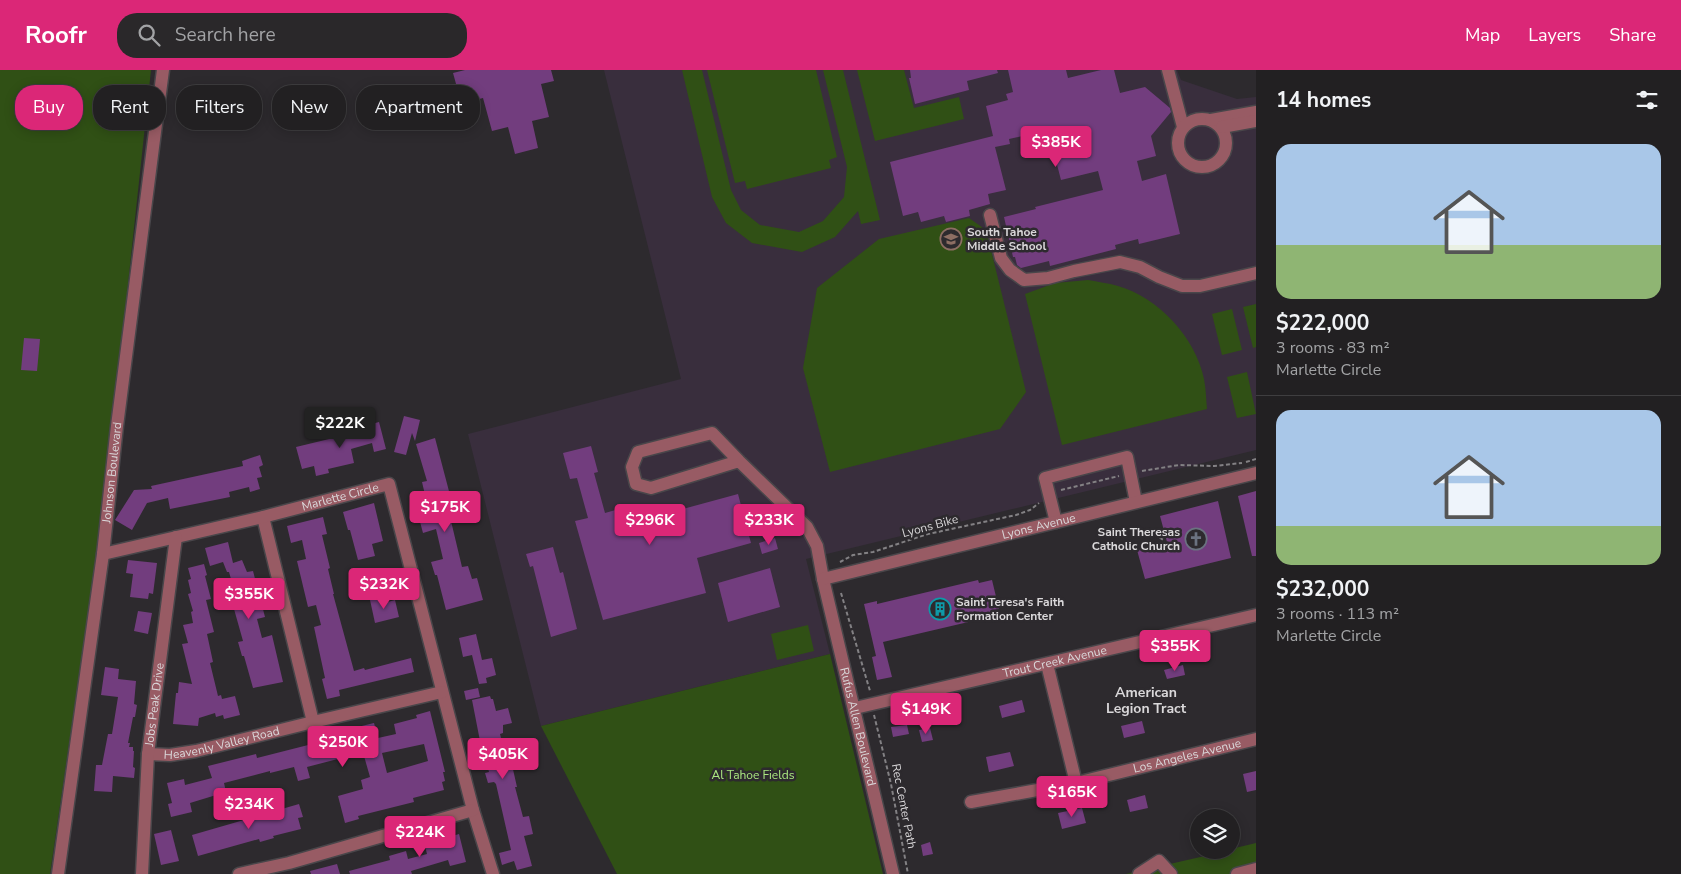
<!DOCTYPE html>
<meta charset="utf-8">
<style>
:root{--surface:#222022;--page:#2a282a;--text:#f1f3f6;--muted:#a2a3a5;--line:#3f3e40;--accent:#db2777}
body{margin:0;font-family:"Nunito Sans",sans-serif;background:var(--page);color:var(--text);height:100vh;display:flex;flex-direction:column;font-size:19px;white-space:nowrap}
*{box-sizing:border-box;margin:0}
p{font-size:16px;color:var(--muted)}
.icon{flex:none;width:28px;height:28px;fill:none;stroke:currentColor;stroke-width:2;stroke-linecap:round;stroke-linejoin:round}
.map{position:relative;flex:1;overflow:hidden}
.drawer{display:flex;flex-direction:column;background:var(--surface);width:425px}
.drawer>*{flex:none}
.hud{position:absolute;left:15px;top:15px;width:475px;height:45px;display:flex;gap:10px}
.fabs{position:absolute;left:1190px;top:739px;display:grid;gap:10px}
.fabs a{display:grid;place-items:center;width:50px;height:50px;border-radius:50%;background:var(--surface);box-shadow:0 2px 12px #0003,0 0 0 1px var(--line);font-size:25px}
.price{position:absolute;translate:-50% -42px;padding:0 11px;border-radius:5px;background:var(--accent);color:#fff;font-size:16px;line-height:32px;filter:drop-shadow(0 1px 2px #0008)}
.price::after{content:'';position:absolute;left:50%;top:30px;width:15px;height:11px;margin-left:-8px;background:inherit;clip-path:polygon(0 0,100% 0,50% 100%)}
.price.on{background:#222;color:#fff}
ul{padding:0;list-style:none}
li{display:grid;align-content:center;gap:10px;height:265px;padding:0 20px}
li+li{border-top:1px solid var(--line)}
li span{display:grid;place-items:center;height:155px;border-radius:15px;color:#555}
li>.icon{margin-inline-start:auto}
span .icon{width:90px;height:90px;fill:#fffc;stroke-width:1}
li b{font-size:21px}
h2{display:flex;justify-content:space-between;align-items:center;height:60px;padding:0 20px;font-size:21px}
.chip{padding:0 18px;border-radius:20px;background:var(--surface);box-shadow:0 2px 12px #0003,0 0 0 1px var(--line);font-size:18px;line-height:45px}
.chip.on{background:var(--accent);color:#fff}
header{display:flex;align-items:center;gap:30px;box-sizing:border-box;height:70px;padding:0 25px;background:var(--accent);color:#fff}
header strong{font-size:24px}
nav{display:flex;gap:28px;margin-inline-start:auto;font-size:18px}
.search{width:350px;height:45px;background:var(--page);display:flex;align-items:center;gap:12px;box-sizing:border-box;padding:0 18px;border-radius:20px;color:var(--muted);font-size:19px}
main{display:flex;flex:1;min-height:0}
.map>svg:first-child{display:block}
.education{fill:#392e3d}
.green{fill:#305015}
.building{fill:#723d7e;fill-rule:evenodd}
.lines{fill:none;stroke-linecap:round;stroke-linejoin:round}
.minor-casing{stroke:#49464a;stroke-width:15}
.path{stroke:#838184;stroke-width:2;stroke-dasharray:4 2.5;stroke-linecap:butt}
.minor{stroke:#985b64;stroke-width:12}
.labels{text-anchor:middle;stroke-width:5;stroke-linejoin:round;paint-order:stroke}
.poi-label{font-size:12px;font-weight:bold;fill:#dad8da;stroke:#2d2a2e;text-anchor:start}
.street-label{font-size:12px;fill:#dad8da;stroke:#2d2a2e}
.park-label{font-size:12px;fill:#abe880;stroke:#2d2a2e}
.neighbourhood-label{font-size:14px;font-weight:bold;fill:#dad8da;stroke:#2d2a2e}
</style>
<header>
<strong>Roofr</strong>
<div class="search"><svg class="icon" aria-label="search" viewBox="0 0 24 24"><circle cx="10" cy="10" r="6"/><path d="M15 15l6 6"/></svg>Search here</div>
<nav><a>Map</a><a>Layers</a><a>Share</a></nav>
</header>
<main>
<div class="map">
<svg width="1256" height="804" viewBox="0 0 1256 804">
<rect width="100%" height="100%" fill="#2d2a2e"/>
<!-- education -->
<path class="education" d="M604,0H1177L1181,10L1237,29L1256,27V380L806,489L830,584L541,656L468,364L681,309Z"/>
<!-- green -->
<g class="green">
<path d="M0,0H151L105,428L50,804H0Z"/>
<path d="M682,0H702L731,120L741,140L760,155L799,162L823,151L844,127L847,97L823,0H843L880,150L861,154L858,141L835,167L802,182L752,173L726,153L712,127Z"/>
<path d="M707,0H816L837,87L829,90L831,98L747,119L745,111L735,113Z"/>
<path d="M857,0H904L914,38L959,27L964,49L875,71Z"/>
<path d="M969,148L986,160L1026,322L1000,359L830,402L803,298L817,218L879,169Z"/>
<path d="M1088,210C1098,212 1108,213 1118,216C1158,227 1196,268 1204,309C1206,319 1206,329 1207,339L1062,375L1025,224L1055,213Z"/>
<path d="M1256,234V277L1253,278L1243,237Z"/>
<path d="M1232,239L1242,280L1222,285L1212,244Z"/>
<path d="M1247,302L1256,344L1237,348L1227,307Z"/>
<path d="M808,555L814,581L777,590L771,564Z"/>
<path d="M830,584L883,804H617L541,656Z"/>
<path d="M1256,773V804H1126L1231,780V779Z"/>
</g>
<!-- building -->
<g class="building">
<path d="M465,0H551L554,11L541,14L549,47L532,51L538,78L515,84L508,57L492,61L483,28L471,31L468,18L458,21L453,3Z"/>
<path d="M910,0H997L998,3L967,11L969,20L915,34L909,8H911Z"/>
<path d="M1008,0H1066L1068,8L1101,0H1114L1120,23L1145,17L1170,38L1171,42L1151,66L1156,86L1137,91L1142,111L1166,104L1180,164L1139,174L1138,169L1115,175L1116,179L1050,196L1049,191L1021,198L1017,195L1015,187H1013L1004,147L1036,139L1035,137L1103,120L1098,101L1061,110L1048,60L1009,69L1010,74L995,77L1006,120L988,124L990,134L969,140L970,146L946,152L944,146L921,152L918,142L903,146L890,92L993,66L986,36L1008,30L1006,24L1013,22Z"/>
<path d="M24,268L40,269L37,301L21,300Z"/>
<path d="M404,346L420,350L415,371L412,363L406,385L394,382Z"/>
<path d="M379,352L386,379L374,382L372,373L351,379L354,393L328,399L329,403L316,406L314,396L302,399L296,377L354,363L353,359Z"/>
<path d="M435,368L450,425L445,426L462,497L468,496L472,509L477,508L483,530L446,540L437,505H435L431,492L443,489L436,459L423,463L419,448L430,446L422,412L427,411L416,374Z"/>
<path d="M591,376L598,402L594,403L605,443L619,439L624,455L738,424L751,473L697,488L706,523L603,550L575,451L588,448L577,408L570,409L563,383Z"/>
<path d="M260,385L263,395L259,397L262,407L257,408L260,419L250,422L249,417L229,422L230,427L170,439L168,428L147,433L132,460L115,450L134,420L152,419L151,416L243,396L242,391Z"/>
<path d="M1256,421V486H1252L1238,426Z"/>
<path d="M1218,431L1231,488L1145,509L1137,480L1167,472L1160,446Z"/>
<path d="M374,433L383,471L372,474L375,486L358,490L350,460H348L343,442Z"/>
<path d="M323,447L327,464L322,465L330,498L328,499L334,524H333L354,601L364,598L365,600L411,588L414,602L339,620L340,626L327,629L322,609L325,608L314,557L321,555L316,535L308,537L297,491L306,489L302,470L291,473L287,456Z"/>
<path d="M775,468L778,479L762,484L759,473Z"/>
<path d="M228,472L233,493L242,490L247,502L253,501L265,547L257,549L262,568L272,565L283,612L253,618L244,586H242L238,572L243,571L234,539L239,537L229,502H227L223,492L210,496L205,478Z"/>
<path d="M553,477L560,503L563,502L577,559L551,567L533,496L530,497L526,484Z"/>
<path d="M128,490L157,493L153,524L149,523L148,529L130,527L133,504L126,503Z"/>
<path d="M204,494L207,505L205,506L211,529L206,530L214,562L207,564L213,592L210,593L218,626L221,625L222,629L235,626L240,645L224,649L223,645L216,647L215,643L199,648L198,656L173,654L176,623H178L179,612L192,614L182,574L188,573L183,555L193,553L191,542L193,541L188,524L191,523L188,510L191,509L188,498Z"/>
<path d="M770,498L780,537L728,552L718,513Z"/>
<path d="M978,510L979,513L992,510L999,539L992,540L994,546L883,572L892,607L877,610L872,587L876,586L864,534L877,531V534Z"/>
<path d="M383,527L384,533L395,530L399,547L375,553L370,530Z"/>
<path d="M138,541L152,543L148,564L134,561Z"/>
<path d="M476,564L482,590L492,588L496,605L486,608L487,613L479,614L472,585L463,587L459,568Z"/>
<path d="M1183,595L1185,605L1167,609L1164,600Z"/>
<path d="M105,597L119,599L118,609L136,611L134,634L137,635L135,647H133L128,673H130L129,677H133V681H134L133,697L135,698L134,708L113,706L112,722L94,721L96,695H102L108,664H112L118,627L101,625Z"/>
<path d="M478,618L480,627L466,630L464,621Z"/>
<path d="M490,626L491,629H493L496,641L508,638L512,653L503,655V663L500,664L508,696L512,695L517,717H515L523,747L529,746L533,764L524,766L532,796L517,800L514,791L502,795L499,783L511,780L496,714L494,712L488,713L485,703L489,702L481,670L480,671L472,630Z"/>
<path d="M1022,630L1025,642L1002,648L999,636Z"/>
<path d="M430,641L445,702H443L445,711L442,712L444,720L413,728L414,732L358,746L359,749L345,753L338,726L363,719L361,710L370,707L364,686L358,688L357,684L307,697L310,708L298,711L294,697L270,703V701L224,713L226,722L190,733L192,742L171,747L168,734L172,733L167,713L184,709L185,715L212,708L208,696L256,684L257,688L316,673V672L330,668L329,664L374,653L378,668L396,664L394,654L417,648L416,645ZM424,674L428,691L387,703L382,683Z"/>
<path d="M1142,651L1145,663L1124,668L1121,656Z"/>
<path d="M907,655L909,664L893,667L891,657Z"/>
<path d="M930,658L933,670L922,672L919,660Z"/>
<path d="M1010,682L1014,696L989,702L986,687Z"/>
<path d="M1256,701V720L1247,722L1243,704Z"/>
<path d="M1145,725L1148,738L1130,742L1127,730Z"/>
<path d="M299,734L303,747L298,748L301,759L273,766L274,768L260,772L259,769L198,786L192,765Z"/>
<path d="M1082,738L1086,753L1062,759L1058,743Z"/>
<path d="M171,760L179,791L161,795L154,764Z"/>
<path d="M459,764L466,792L450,796L448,790L411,801L412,804H350L349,801L390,790L389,786L406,781L408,789L427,784L424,772L434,769L435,771Z"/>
<path d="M930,772L933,784L923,786L921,775Z"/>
<path d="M337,794L340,804H311L310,801Z"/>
</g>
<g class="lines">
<!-- minor casing -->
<g class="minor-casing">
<g id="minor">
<path d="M1168,0L1183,57"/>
<circle cx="1202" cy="73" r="24"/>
<path d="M1211,50L1256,42"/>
<path d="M1222,57L1256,51"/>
<path d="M990,145L1001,188L1010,200L1024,210L1048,208L1074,201L1120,192L1140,197L1159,207L1182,216H1200L1256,203"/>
<path id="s1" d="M739,391L651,418L636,414L632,397L638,382L712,363L739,391L807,457L817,476L823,509L893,804"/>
<path d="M263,447L313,652"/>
<path d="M1056,452L1045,408L1127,387L1136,432"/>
<path id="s2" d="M103,484L263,447L389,414L473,740L493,804"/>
<path id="s3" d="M823,509L1256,403"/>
<path d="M1047,594L1076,713"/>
<path id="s4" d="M855,638L1256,545"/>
<path id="s5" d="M148,684L170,685L196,681L313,652L442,622"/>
<path id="s6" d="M971,732L1076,713L1256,669"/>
<path id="s7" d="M58,804L103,484L117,356L163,0"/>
<path id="s8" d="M142,804L148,684L176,467"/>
<path d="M239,804L289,793L473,740"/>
<path d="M1139,804L1159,791L1171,804"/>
<path d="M1237,804L1256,799"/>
</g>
</g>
<!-- path -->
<g class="path">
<path d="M1246,392L1256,389"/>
<path d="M1142,401L1179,395L1214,396L1242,393"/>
<path d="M1061,420L1119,406"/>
<path d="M1154,464L1165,471"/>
<path d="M840,492L853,485L873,482L928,464L1016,445L1030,440L1039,433"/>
<path d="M841,523L870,621"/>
<path d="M874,645L891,714L908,804"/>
</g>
<!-- minor -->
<use href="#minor" class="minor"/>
</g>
<!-- icons -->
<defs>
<g id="school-ring" transform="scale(1.125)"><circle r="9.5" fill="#2d2a2e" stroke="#8d6e63" stroke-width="1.5"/><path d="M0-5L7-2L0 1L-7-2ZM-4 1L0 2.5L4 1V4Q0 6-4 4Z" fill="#8d6e63"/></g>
<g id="church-ring" transform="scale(1.125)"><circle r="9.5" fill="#2d2a2e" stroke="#6b7280" stroke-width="1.5"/><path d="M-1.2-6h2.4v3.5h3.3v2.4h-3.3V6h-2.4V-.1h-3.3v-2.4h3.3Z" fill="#6b7280"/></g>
<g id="building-ring" transform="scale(1.125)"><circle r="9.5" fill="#2d2a2e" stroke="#0f9aa8" stroke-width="1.5"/><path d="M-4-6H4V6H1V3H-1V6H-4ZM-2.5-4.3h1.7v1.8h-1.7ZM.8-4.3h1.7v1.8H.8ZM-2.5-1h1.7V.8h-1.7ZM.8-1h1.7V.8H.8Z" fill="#0f9aa8"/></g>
</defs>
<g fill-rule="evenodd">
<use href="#school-ring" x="951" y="169"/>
<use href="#church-ring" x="1196" y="469"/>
<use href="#building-ring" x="940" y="539"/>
</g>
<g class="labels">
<!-- poi labels -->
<g class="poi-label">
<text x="967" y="166">South Tahoe<tspan x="967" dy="14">Middle School</tspan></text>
<text x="1180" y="466" text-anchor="end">Saint Theresas<tspan x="1180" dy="14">Catholic Church</tspan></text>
<text x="956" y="536">Saint Teresa's Faith<tspan x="956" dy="14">Formation Center</tspan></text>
</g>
<!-- street labels -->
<g class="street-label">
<text dy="4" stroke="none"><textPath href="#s7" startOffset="405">Johnson Boulevard</textPath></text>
<text dy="4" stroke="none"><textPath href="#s2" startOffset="244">Marlette Circle</textPath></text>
<text transform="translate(930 456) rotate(-15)" y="4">Lyons Bike</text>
<text dy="4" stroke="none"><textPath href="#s3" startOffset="222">Lyons Avenue</textPath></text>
<text dy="4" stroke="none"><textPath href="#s4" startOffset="205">Trout Creek Avenue</textPath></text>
<text dy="4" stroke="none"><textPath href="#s8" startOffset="170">Jobs Peak Drive</textPath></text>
<text dy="4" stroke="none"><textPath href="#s1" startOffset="558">Rufus Allen Boulevard</textPath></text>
<text dy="4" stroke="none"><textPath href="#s5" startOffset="75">Heavenly Valley Road</textPath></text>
<text dy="4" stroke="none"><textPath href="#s6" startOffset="221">Los Angeles Avenue</textPath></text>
<text transform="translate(904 736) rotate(79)" y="4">Rec Center Path</text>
</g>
<!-- park labels -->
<g class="park-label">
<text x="753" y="709">Al Tahoe Fields</text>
</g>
<!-- neighbourhood labels -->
<g class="neighbourhood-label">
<text x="1146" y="627">American<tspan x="1146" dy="16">Legion Tract</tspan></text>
</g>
</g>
</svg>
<div class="fabs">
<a><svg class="icon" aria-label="layers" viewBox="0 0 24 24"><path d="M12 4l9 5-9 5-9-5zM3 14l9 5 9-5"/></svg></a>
</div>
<b class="price" style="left:1056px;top:98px">$385K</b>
<b class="price on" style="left:340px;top:379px">$222K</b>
<b class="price" style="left:445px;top:463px">$175K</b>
<b class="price" style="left:650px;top:476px">$296K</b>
<b class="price" style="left:769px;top:476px">$233K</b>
<b class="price" style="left:384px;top:540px">$232K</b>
<b class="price" style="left:249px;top:550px">$355K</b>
<b class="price" style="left:1175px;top:602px">$355K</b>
<b class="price" style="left:926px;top:665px">$149K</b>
<b class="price" style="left:343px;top:698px">$250K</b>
<b class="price" style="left:503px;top:710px">$405K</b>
<b class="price" style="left:1072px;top:748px">$165K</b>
<b class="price" style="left:249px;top:760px">$234K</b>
<b class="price" style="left:420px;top:788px">$224K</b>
<div class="hud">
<a class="chip on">Buy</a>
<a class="chip">Rent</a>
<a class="chip">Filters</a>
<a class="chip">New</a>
<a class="chip">Apartment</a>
</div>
</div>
<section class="drawer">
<h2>14 homes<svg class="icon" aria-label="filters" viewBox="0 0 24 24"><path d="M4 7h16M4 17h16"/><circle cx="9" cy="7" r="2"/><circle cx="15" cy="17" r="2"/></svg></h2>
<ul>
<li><span style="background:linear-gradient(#a9c7e8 65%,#8fb573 0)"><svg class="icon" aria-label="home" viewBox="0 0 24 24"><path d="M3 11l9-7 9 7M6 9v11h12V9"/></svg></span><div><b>$222,000</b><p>3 rooms · 83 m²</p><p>Marlette Circle</p></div></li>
<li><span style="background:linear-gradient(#a9c7e8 75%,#8fb573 0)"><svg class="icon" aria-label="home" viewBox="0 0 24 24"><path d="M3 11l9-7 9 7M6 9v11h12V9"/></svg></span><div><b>$232,000</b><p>3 rooms · 113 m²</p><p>Marlette Circle</p></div></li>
</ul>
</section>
</main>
